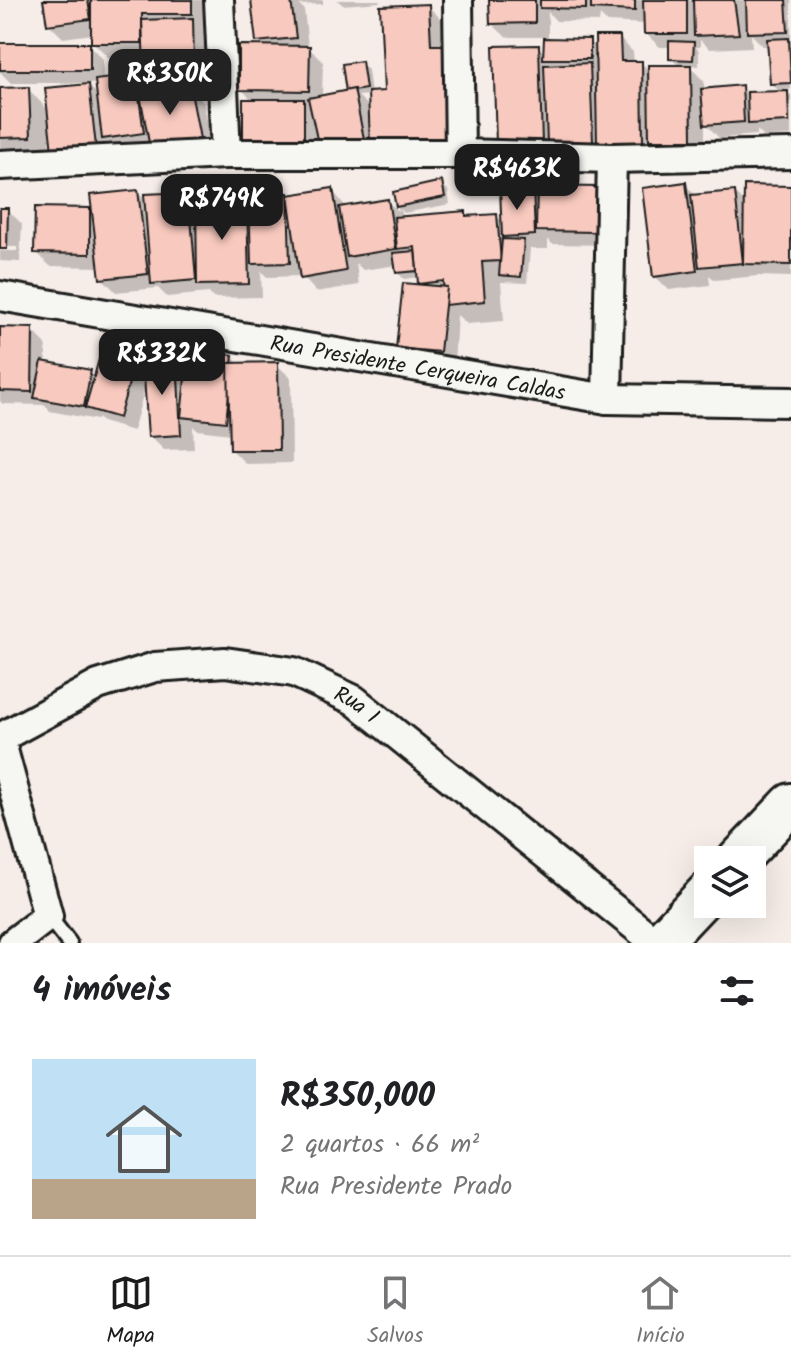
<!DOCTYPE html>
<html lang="pt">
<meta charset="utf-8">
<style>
:root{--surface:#fff;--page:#f2f2f2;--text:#202124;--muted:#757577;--line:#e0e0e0;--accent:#1c1c1c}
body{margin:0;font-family:Kalam,sans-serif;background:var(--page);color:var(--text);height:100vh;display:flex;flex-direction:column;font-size:30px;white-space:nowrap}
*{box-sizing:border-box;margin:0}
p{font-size:26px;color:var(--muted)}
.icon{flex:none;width:44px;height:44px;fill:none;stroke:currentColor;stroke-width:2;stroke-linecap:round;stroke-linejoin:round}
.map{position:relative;height:943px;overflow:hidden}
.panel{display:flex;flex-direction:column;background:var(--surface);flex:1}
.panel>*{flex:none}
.tools{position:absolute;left:694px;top:846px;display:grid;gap:16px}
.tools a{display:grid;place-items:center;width:72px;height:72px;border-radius:0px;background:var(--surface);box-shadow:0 8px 32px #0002;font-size:40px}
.price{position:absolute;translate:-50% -68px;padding:0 18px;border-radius:16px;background:var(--accent);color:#fff;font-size:26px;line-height:52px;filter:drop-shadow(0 2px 4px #0008)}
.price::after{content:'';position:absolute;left:50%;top:48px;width:24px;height:18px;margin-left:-12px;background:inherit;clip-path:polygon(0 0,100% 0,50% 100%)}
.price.selected{background:#222;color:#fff}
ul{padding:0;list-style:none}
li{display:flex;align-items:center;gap:24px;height:200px;padding:0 32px}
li+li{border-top:2px solid var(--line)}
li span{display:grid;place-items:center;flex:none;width:224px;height:160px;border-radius:0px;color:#555}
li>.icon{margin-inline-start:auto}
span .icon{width:96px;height:96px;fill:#fffc;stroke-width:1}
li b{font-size:34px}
h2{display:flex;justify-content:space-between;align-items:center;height:96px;padding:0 32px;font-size:34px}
.dock{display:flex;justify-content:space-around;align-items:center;height:112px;border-top:2px solid var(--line);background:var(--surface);font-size:22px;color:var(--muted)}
.dock a{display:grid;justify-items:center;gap:4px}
.dock .selected{color:var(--accent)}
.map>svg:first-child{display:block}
.shadow{fill:#0003;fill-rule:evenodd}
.building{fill:#f8c9be;stroke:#1c1c1c;stroke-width:2}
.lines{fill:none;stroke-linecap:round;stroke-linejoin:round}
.lane-casing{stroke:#1c1c1c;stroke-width:20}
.street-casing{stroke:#1c1c1c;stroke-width:34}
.secondary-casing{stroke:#1c1c1c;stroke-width:46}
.lane{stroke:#f6f6f2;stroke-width:14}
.street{stroke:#f6f6f2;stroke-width:28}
.secondary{stroke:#f6f6f2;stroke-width:40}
.labels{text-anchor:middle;stroke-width:6;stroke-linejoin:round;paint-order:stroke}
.street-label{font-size:22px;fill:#1c1c1c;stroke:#f6f6f2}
</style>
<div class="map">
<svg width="791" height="943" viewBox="0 0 791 943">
<rect width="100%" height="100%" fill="#f6ede8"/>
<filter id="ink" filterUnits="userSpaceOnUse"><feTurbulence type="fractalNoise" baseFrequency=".0125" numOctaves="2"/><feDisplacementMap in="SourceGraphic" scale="16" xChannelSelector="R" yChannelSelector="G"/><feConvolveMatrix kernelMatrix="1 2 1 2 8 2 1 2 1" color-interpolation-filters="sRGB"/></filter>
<g filter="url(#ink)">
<!-- shadow -->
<g class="shadow">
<path d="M45,0H212V33H206L207,78L159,80L168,92L190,88L204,102L212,153L118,152L107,141L109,161L52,136H49L50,157L0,158V90L28,89L49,111L82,86V83H11L0,72V45H89L103,59V81L155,74L146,63L113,62L93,42V34L63,38L49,24ZM86,83L97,84L99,96Z"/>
<path d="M248,0H323V4L299,5L304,9L308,47L323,62L322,97L348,92L361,63L368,70L371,94L386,93L428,6L448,26L467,159L317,163L241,89L264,47L258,42L254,6ZM370,95L371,108L358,96Z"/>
<path d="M337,0H379L380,2L343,5Z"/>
<path d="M491,0H791V89L784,90L791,96V136L764,137L757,130V135L719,138L705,123V153L512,157L538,47L546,54V37H506L492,24ZM548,12L556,21L599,22L600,15L607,22L646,24V34L660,47H671V58L680,67L651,72L641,63H634L633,52L619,38L597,48L589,41L548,40ZM751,34L763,46H769L772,84L781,93L747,94L741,88L704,91V81L688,65L699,66V51L696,47H700V40L710,49L752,47Z"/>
<path d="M441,184L448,190L450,204L404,213L400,209L402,218L465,213L470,218L496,216L504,223L532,189L539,196L597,189L610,245L552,244L548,239V249H530L527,283L501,282L504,321L467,324L457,315L454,365L412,362L398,348L425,287L420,277L404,279L397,272V265L363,270L356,263L359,285L316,292L302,276L267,277L261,271L262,297L213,298L209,293L167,297L158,288L116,292L102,278L101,267L50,266L36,252L89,210L95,215L137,192L146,201L188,194L197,202H246L251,207L287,195L289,197L332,190L347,208L387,201L399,212L395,193Z"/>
<path d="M685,184L697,197L735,193L746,204L791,188V277L758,276L715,280L709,275L710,285L669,290L655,276Z"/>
<path d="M0,210H8L22,224L20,262L0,261V251H17V247H0Z"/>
<path d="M0,328L32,330L46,344V363L90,372L96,378L139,346L153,360H176L188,372L232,357L240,365H277L291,378L292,463L246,464L232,450L231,434L197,430L193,426L194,449L164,450L150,436L146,384L133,431L102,422L98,418L97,420L50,411L45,405L3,404L0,401Z"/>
</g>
<!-- building -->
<g class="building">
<path d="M43,0H88L91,19L47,25Z"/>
<path d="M91,0H192V14H142V43H91Z"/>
<path d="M251,0H291L296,38L256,42Z"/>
<path d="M489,0H535V23L490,24Z"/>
<path d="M540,0H586V9L540,8Z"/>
<path d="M591,0H635V11L591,9Z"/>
<path d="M643,0H687V34H644Z"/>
<path d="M693,0H734L739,34L694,36Z"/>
<path d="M746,0H786L788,32L747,33Z"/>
<path d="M429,4L431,45H443L448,140L370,143L368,92L384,91L380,6Z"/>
<path d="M193,18L194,64L144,67L142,20Z"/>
<path d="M595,36H620L621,61H642L643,142L597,143Z"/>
<path d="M544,38L590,39V59H543Z"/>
<path d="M789,38L791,83L770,84L767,39Z"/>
<path d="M669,41L694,42L693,60L669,59Z"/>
<rect x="0" y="43" width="90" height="27"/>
<path d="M239,45L310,46L309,91L239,90Z"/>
<path d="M539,45L542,143L496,144L493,46Z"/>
<path d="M362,61L366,89L346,92L342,64Z"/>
<path d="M590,63L593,142L547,143L544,65Z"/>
<path d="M648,65H691L692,140H649Z"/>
<path d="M155,72L157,88L138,90L144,133L102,139L95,80Z"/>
<path d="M89,84L96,147L52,152L45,88Z"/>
<path d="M742,85L744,122L704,125L701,89Z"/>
<path d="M190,86L200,139L150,148L140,95Z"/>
<path d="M29,87L31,137L0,138V88Z"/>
<path d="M354,89L364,139L319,148L308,98Z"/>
<path d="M788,91L789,122L748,124L747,92Z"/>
<rect x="243" y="99" width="61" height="51"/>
<path d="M442,181L445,197L396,207L393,192Z"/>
<path d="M686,182L697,271L653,277L642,188Z"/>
<path d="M744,185L791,186V265L743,264Z"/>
<path d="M537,186L598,187L597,232L536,231Z"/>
<path d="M533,187L535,235L502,237L500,188Z"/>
<path d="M333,188L346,271L300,279L288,195Z"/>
<path d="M138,190L148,274L100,279L90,195Z"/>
<path d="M735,191L743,263L699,267L691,195Z"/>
<path d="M189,192L196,280L151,284L144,194Z"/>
<path d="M249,193H288L290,263L251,264Z"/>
<path d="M388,199L396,249L347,257L339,207Z"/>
<path d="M196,200H247L249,284L197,285Z"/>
<path d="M35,207L90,208V254L34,253Z"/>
<path d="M0,208H8L7,249H0Z"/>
<path d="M466,211V216L497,214L501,261L482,262L485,301L445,305L443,281L418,284L415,247L397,249L394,217Z"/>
<path d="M502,239L524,240L521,277L499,275Z"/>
<path d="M415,251L417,271L396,273L393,253Z"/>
<path d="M403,283L447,287L440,352L396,348Z"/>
<path d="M0,327L33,328L32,392L0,391Z"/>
<path d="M106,335L140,344L119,418L85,408Z"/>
<path d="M188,350L233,355L226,422L181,417Z"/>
<path d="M177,358L181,435L148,437L143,360Z"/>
<path d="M42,361L91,370L84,407L34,398Z"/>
<path d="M278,362L279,450H230L228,363Z"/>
</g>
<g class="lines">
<!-- lane casing -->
<g class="lane-casing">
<path id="lane" d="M48,916L69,943"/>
</g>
<!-- street casing -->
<g class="street-casing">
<g id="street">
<path d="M219,0L226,154"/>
<path d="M458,0L460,154"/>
<path d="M0,165L226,154H460L612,158L791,154"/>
<path id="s1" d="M0,296L607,399L791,402"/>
<path d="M607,399L612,158"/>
<path id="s2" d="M0,738L98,685L155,667L225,662L294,672L354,700L656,943"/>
<path d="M0,739L48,916L13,943"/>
</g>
</g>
<!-- secondary casing -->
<g class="secondary-casing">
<g id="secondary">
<path d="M738,860L791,804"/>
<path d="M660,943L708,892"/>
</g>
</g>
<!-- lane -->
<use href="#lane" class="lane"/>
<!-- street -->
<use href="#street" class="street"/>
<!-- secondary -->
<use href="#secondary" class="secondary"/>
</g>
</g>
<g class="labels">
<!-- street labels -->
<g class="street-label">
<text dy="8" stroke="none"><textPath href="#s1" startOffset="424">Rua Presidente Cerqueira Caldas</textPath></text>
<text dy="8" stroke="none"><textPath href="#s2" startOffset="382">Rua 1</textPath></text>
</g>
</g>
</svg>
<div class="tools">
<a><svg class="icon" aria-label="layers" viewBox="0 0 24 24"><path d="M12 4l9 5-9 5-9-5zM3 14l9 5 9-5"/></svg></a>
</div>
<b class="price selected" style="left:170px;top:117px">R$350K</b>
<b class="price" style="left:517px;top:212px">R$463K</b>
<b class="price" style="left:222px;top:242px">R$749K</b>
<b class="price" style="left:162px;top:397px">R$332K</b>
</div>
<section class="panel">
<h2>4 imóveis<svg class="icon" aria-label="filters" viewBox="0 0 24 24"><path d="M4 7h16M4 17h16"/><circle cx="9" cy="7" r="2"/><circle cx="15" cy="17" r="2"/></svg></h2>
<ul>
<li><span style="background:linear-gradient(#bfe0f5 75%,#b9a48a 0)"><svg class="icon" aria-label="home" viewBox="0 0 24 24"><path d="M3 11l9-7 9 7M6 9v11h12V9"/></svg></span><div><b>R$350,000</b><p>2 quartos · 66 m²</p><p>Rua Presidente Prado</p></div></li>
</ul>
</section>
<nav class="dock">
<a class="selected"><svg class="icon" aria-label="map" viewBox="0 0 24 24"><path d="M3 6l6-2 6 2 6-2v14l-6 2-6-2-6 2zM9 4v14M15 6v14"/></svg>Mapa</a>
<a><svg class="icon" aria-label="saved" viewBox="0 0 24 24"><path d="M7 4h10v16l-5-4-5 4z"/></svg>Salvos</a>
<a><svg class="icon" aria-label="home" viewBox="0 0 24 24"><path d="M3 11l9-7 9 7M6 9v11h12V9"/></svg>Início</a>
</nav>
